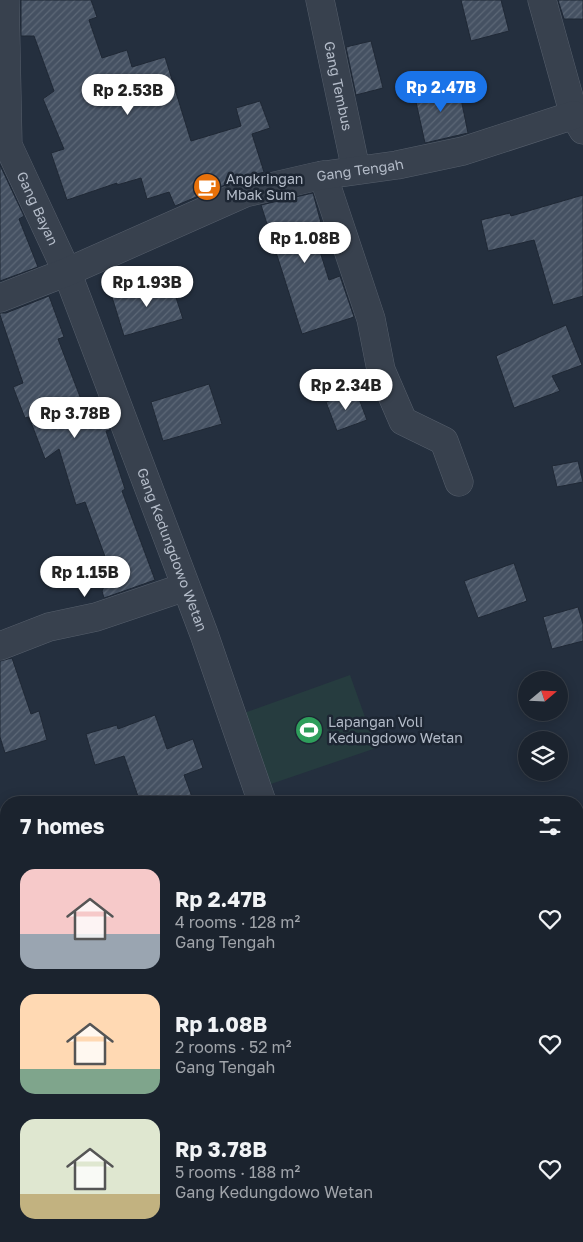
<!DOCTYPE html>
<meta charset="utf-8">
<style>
:root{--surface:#1b232e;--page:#282f3a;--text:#f1f3f6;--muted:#a0a4aa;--line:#39404a;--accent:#1a73e8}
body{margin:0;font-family:"Golos Text",sans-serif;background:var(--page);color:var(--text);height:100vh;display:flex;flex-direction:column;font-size:19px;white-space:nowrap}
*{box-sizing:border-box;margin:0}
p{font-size:16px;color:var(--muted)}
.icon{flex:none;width:28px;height:28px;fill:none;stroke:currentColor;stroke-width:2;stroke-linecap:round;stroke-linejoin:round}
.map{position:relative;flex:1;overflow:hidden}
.side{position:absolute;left:0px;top:796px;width:584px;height:446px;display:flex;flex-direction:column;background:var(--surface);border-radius:20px 20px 0 0;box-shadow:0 2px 12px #0003,0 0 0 1px var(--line)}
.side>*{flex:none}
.needle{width:32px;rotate:71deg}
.controls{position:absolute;left:518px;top:671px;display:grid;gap:10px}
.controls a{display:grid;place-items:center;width:50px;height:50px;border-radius:50%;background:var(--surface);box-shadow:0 2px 12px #0003,0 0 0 1px var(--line);font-size:25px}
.price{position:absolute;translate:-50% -42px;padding:0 11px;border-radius:18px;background:#fff;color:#222;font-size:16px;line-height:32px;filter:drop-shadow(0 1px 2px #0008)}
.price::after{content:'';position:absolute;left:50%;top:30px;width:15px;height:11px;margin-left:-8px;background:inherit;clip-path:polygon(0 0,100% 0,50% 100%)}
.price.active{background:var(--accent);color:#fff}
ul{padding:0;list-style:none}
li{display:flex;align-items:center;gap:15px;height:125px;padding:0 20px}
li span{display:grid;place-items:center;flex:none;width:140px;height:100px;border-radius:15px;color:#555}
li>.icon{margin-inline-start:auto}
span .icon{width:60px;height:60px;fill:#fffc;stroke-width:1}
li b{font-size:21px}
h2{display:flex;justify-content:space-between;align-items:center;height:60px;padding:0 20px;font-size:21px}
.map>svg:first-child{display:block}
.park{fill:#263c3f}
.building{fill:url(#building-hatch);stroke:#1f2835}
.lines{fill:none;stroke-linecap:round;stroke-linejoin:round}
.minor-casing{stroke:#565f6c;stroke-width:29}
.minor{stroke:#38414e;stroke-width:28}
.labels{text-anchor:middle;stroke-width:5;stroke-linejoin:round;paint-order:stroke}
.street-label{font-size:14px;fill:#b4bcc9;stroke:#1d2633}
.poi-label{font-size:14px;fill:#b4bcc9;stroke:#1d2633;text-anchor:start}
</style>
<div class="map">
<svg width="583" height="1242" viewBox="0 0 583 1242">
<defs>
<pattern id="building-hatch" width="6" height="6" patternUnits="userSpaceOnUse" patternTransform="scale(1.25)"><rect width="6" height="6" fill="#455162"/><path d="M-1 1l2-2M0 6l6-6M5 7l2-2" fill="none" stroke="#5d6877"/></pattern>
</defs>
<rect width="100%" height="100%" fill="#242f3e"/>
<!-- park -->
<path class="park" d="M350,675L376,748L268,785L244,713Z"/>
<!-- building -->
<g class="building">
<path d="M21,0H91L97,17L89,20L102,58L127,50L132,67L165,57L191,141L241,126L236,108L260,101L270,128L252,134L264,172L239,179L175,206L169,192L147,199L141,178L117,185V183L67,200L51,153L64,149L43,99L54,91L34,36H21Z"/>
<path d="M461,0H501L509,31L471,41Z"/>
<path d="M558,0H583V19H564Z"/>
<path d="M371,41L383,88L356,95L346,47Z"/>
<path d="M458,84L468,133L425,143L414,93Z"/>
<path d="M0,165L24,216L19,219L38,267L0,281Z"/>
<path d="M313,193L321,223L312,226L329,280L340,276L354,317L302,334L261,205Z"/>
<path d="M583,195V296L553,305L534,240L488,251L481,220L510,213L511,216Z"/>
<path d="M170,279L183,319L124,336L112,297Z"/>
<path d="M49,296L64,337L58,339L82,402L97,396L110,430L106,431L125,489L122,491L155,580L104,598L102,591L109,576L107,562L85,502L76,505L59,449L45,459L29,417L25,418L13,387L23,383L0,315V313H6Z"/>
<path d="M566,325L582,365L552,376L560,391L514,408L496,356Z"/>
<path d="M209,384L222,424L163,441L151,402Z"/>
<path d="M356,391L367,420L337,431L326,402Z"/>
<path d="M578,461L583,482L557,487L552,466Z"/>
<path d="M514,563L527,601L478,618L464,581Z"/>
<path d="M578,607L583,624V641L552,649L543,617Z"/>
<path d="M12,658L31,714L39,711L47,740L5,753L0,737V661Z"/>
<path d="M155,715L167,749L193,739L203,768L184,775L192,797L176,802H140L124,756L95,765L86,734L117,725L118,729Z"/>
</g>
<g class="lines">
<!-- minor casing -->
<g class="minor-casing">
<g id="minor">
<path id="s1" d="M5,0L8,145L67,272L204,634L262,802"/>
<path id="s2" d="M320,0L356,170"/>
<path d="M542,0L574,115L583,130"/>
<path d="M323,175L371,319L381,370L403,421L444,441L459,482"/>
<path id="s3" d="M0,298L67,272L245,193L318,176L397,165L463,151L574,115"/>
<path d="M0,646L49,627L96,617L185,587"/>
<path d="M578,1141L583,1139"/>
<path d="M394,1236L396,1242"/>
</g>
</g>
<!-- minor -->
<use href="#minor" class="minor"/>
</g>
<!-- icons -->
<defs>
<g id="cafe-disc" transform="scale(1.4375)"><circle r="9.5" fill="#e8710a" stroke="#1d2633"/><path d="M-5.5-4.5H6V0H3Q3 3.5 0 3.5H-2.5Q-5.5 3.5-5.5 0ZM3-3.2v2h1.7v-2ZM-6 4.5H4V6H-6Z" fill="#fff"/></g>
<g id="stadium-disc" transform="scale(1.4375)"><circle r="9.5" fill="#2e9e5b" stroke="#1d2633"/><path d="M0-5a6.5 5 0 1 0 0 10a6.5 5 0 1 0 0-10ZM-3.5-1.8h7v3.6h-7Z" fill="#fff"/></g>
</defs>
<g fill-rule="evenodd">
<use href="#cafe-disc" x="207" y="187"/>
<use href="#stadium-disc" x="309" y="730"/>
</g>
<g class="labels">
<!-- street labels -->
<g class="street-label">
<text dy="5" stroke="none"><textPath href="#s2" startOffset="88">Gang Tembus</textPath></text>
<text dy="5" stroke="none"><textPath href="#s3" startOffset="384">Gang Tengah</textPath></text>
<text dy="5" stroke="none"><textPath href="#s1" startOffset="215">Gang Bayan</textPath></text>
<text dy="5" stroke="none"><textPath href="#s1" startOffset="582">Gang Kedungdowo Wetan</textPath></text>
</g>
<!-- poi labels -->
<g class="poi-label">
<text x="226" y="184">Angkringan<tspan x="226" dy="16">Mbak Sum</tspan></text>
<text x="328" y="727">Lapangan Voli<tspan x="328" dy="16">Kedungdowo Wetan</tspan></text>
</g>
</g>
</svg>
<div class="controls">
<a><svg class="needle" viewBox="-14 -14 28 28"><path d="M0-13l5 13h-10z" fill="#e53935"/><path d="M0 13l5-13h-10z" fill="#a0a4aa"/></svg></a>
<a><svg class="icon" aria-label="layers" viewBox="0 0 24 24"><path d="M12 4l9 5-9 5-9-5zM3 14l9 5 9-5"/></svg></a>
</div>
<b class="price active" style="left:441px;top:113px">Rp 2.47B</b>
<b class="price" style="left:128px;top:116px">Rp 2.53B</b>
<b class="price" style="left:305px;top:264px">Rp 1.08B</b>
<b class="price" style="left:147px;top:308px">Rp 1.93B</b>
<b class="price" style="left:346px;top:411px">Rp 2.34B</b>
<b class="price" style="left:75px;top:439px">Rp 3.78B</b>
<b class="price" style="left:85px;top:598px">Rp 1.15B</b>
<section class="side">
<h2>7 homes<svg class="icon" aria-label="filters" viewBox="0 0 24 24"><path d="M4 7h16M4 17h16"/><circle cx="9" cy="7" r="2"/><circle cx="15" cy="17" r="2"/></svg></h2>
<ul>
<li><span style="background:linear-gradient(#f6c9c9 65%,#9aa5b1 0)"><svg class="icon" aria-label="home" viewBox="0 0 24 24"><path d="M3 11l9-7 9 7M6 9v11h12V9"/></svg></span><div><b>Rp 2.47B</b><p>4 rooms · 128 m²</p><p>Gang Tengah</p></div><svg class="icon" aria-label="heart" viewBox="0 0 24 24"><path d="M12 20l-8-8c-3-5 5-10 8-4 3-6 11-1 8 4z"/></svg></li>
<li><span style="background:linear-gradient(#ffd9b3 75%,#7fa58c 0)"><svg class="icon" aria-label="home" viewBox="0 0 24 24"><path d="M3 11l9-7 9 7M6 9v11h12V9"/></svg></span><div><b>Rp 1.08B</b><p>2 rooms · 52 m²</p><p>Gang Tengah</p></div><svg class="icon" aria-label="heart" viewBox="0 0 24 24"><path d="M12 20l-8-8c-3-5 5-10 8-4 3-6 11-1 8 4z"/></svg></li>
<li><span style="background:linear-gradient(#dfe7d0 75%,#c2b280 0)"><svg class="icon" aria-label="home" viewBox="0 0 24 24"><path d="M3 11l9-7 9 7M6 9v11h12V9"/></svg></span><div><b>Rp 3.78B</b><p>5 rooms · 188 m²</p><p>Gang Kedungdowo Wetan</p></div><svg class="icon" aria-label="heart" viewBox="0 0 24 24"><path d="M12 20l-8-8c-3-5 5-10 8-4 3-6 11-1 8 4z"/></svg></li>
</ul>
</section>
</div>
